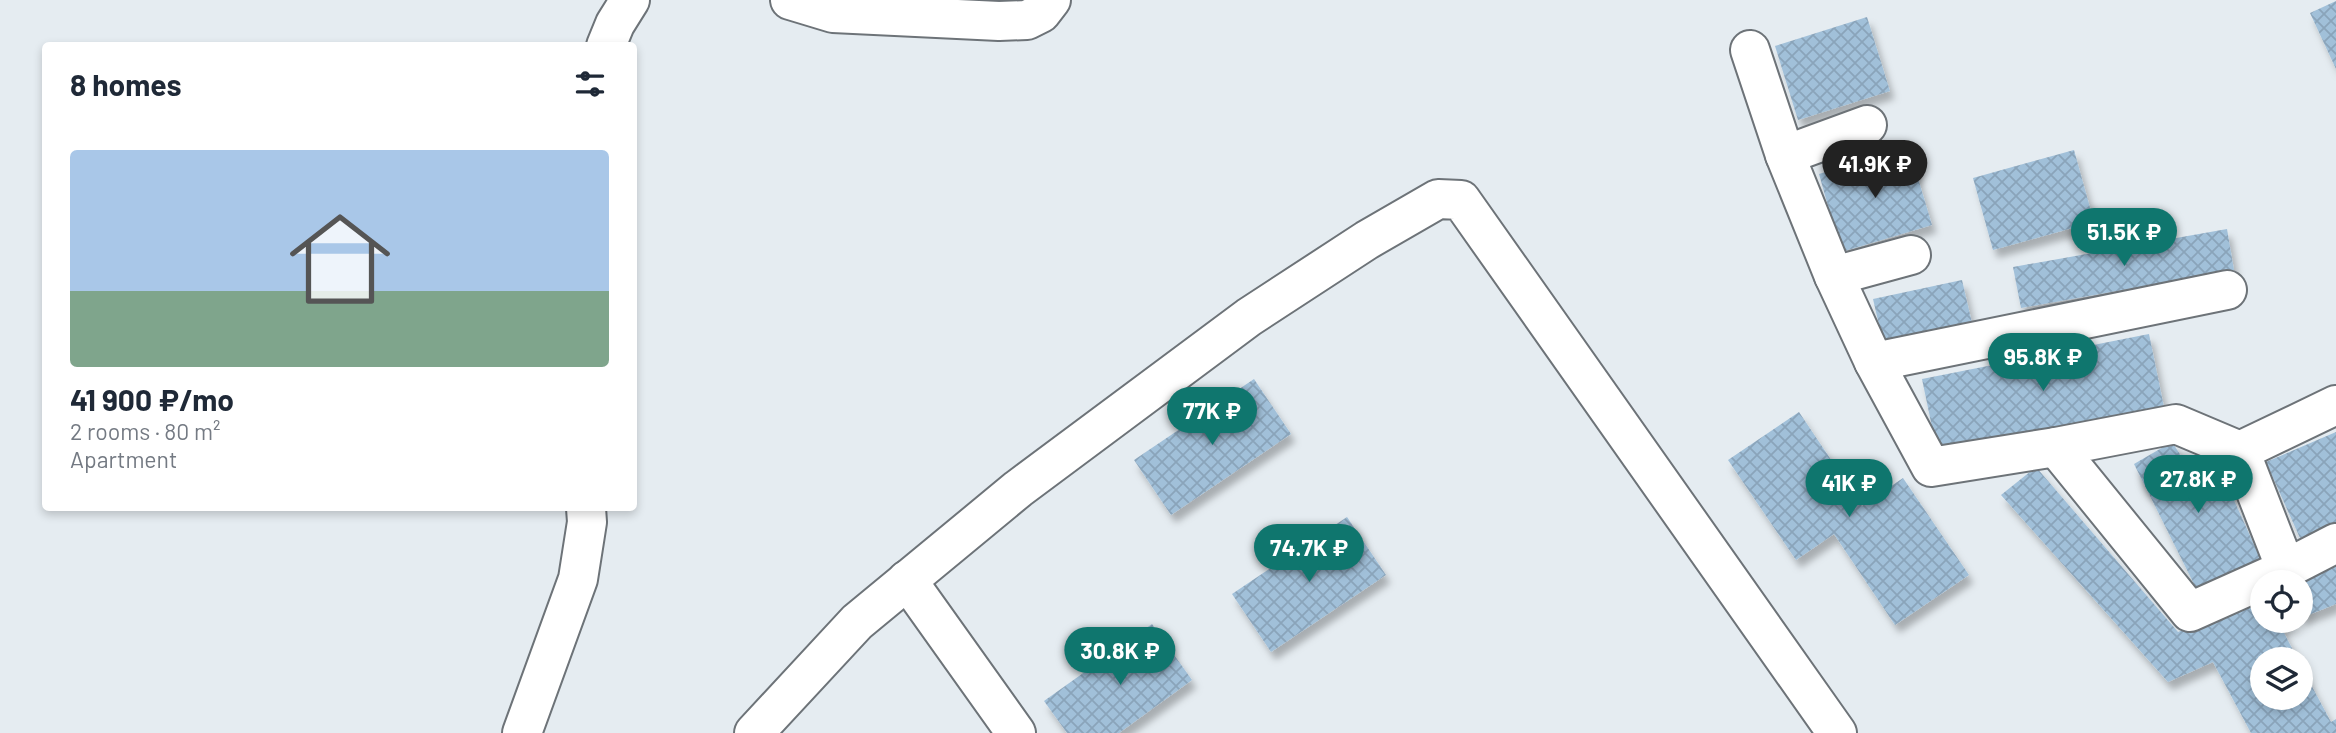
<!DOCTYPE html>
<meta charset="utf-8">
<style>
:root{--surface:#fff;--page:#f6f6f7;--text:#1f2937;--muted:#747a83;--accent:#0f766e}
body{margin:0;font-family:Barlow,sans-serif;background:var(--page);color:var(--text);height:100vh;display:flex;flex-direction:column;font-size:26px;white-space:nowrap}
*{box-sizing:border-box;margin:0}
p{font-size:23px;color:var(--muted)}
.icon{flex:none;width:38px;height:38px;fill:none;stroke:currentColor;stroke-width:2;stroke-linecap:round;stroke-linejoin:round}
.map{position:relative;flex:1;overflow:hidden}
.details{position:absolute;left:42px;top:42px;width:595px;height:469px;display:flex;flex-direction:column;background:var(--surface);border-radius:7px;box-shadow:0 4px 10px #0003}
.details>*{flex:none}
.buttons{position:absolute;left:2250px;top:570px;display:grid;gap:14px}
.buttons a{display:grid;place-items:center;width:63px;height:63px;border-radius:50%;background:var(--surface);box-shadow:0 4px 10px #0003;font-size:35px}
.price{position:absolute;translate:-50% -60px;padding:0 16px;border-radius:24px;background:var(--accent);color:#fff;font-size:23px;line-height:46px;filter:drop-shadow(0 2px 4px #0008)}
.price::after{content:'';position:absolute;left:50%;top:42px;width:21px;height:16px;margin-left:-10px;background:inherit;clip-path:polygon(0 0,100% 0,50% 100%)}
.price.current{background:#222;color:#fff}
ul{padding:0;list-style:none}
li{display:grid;align-content:center;gap:14px;height:371px;padding:0 28px}
li span{display:grid;place-items:center;height:217px;border-radius:7px;color:#555}
li>.icon{margin-inline-start:auto}
span .icon{width:126px;height:126px;fill:#fffc;stroke-width:1}
li b{font-size:30px}
h2{display:flex;justify-content:space-between;align-items:center;height:84px;padding:0 28px;font-size:30px}
.map>svg:first-child{display:block}
.building{fill:url(#building-cross-hatch);filter:url(#shadow)}
.lines{fill:none;stroke-linecap:round;stroke-linejoin:round}
.minor-casing{stroke:#6d7378;stroke-width:42}
.minor{stroke:#fff;stroke-width:38}
</style>
<div class="map">
<svg width="2336" height="733" viewBox="0 0 2336 733">
<defs>
<pattern id="building-cross-hatch" width="8" height="8" patternUnits="userSpaceOnUse" patternTransform="scale(1.75)"><rect width="8" height="8" fill="#a1c0d9"/><path d="M0 0l8 8M0 8l8-8" fill="none" stroke="#8aa4ba"/></pattern>
<filter id="shadow"><feDropShadow dx="4.5" dy="8" stdDeviation="3.5" flood-color="#0004"/></filter>
</defs>
<rect width="100%" height="100%" fill="#e5ecf1"/>
<!-- building -->
<g class="building">
<path d="M2336,1V69L2310,13Z"/>
<path d="M1867,17L1890,91L1798,120L1775,46Z"/>
<path d="M1909,148L1932,225L1841,252L1819,174Z"/>
<path d="M2074,150L2094,222L1993,250L1973,178Z"/>
<path d="M2227,229L2234,270L2021,308L2013,267Z"/>
<path d="M1962,280L1972,323L1883,342L1873,299Z"/>
<path d="M2149,334L2164,407L1937,451L1922,379Z"/>
<path d="M1254,379L1291,434L1171,515L1134,460Z"/>
<path d="M1799,412L1862,506L1903,478L1969,575L1895,625L1834,534L1796,560L1728,460Z"/>
<path d="M2336,432V522L2300,538L2266,462Z"/>
<path d="M2172,442L2185,462L2200,458L2223,476L2261,560L2196,588L2134,464Z"/>
<path d="M2036,467L2178,632L2263,593V621H2294L2281,627L2298,660H2263V698H2301V666L2331,722L2336,719V733H2251L2213,662L2168,682L2001,495Z"/>
<path d="M1347,517L1386,575L1271,652L1232,594Z"/>
<path d="M2336,559V604L2301,618V583Z"/>
<path d="M1152,624L1192,680L1119,733H1067L1044,701Z"/>
</g>
<g class="lines">
<!-- minor casing -->
<g class="minor-casing">
<g id="minor">
<path d="M790,0L833,13L999,21L1027,20L1041,13L1051,0"/>
<path d="M606,46L615,24L630,0"/>
<path d="M1750,50L1785,155"/>
<path d="M1834,276L1785,155L1867,125"/>
<path d="M1874,362L1834,276L1911,255"/>
<path d="M2056,447L1931,467L1874,362L2227,290"/>
<path d="M2240,451L2336,405"/>
<path d="M2286,569L2240,451L2176,424L2056,447L2190,612L2286,569L2336,543"/>
<path d="M907,580L1016,733"/>
<path d="M522,733L578,579L587,522L586,508"/>
<path d="M754,733L857,622L1018,489L1249,317L1367,240L1438,199L1461,200L1837,733"/>
</g>
</g>
<!-- minor -->
<use href="#minor" class="minor"/>
</g>
</svg>
<div class="buttons">
<a><svg class="icon" aria-label="locate" viewBox="0 0 24 24"><circle cx="12" cy="12" r="6"/><path d="M12 2v4M12 18v4M2 12h4M18 12h4"/></svg></a>
<a><svg class="icon" aria-label="layers" viewBox="0 0 24 24"><path d="M12 4l9 5-9 5-9-5zM3 14l9 5 9-5"/></svg></a>
</div>
<b class="price current" style="left:1875px;top:200px">41.9K ₽</b>
<b class="price" style="left:2124px;top:268px">51.5K ₽</b>
<b class="price" style="left:2043px;top:393px">95.8K ₽</b>
<b class="price" style="left:1212px;top:447px">77K ₽</b>
<b class="price" style="left:2198px;top:515px">27.8K ₽</b>
<b class="price" style="left:1849px;top:519px">41K ₽</b>
<b class="price" style="left:1309px;top:584px">74.7K ₽</b>
<b class="price" style="left:1120px;top:687px">30.8K ₽</b>
<section class="details">
<h2>8 homes<svg class="icon" aria-label="filters" viewBox="0 0 24 24"><path d="M4 7h16M4 17h16"/><circle cx="9" cy="7" r="2"/><circle cx="15" cy="17" r="2"/></svg></h2>
<ul>
<li><span style="background:linear-gradient(#a9c7e8 65%,#7fa58c 0)"><svg class="icon" aria-label="home" viewBox="0 0 24 24"><path d="M3 11l9-7 9 7M6 9v11h12V9"/></svg></span><div><b>41 900 ₽/mo</b><p>2 rooms · 80 m²</p><p>Apartment</p></div></li>
</ul>
</section>
</div>
